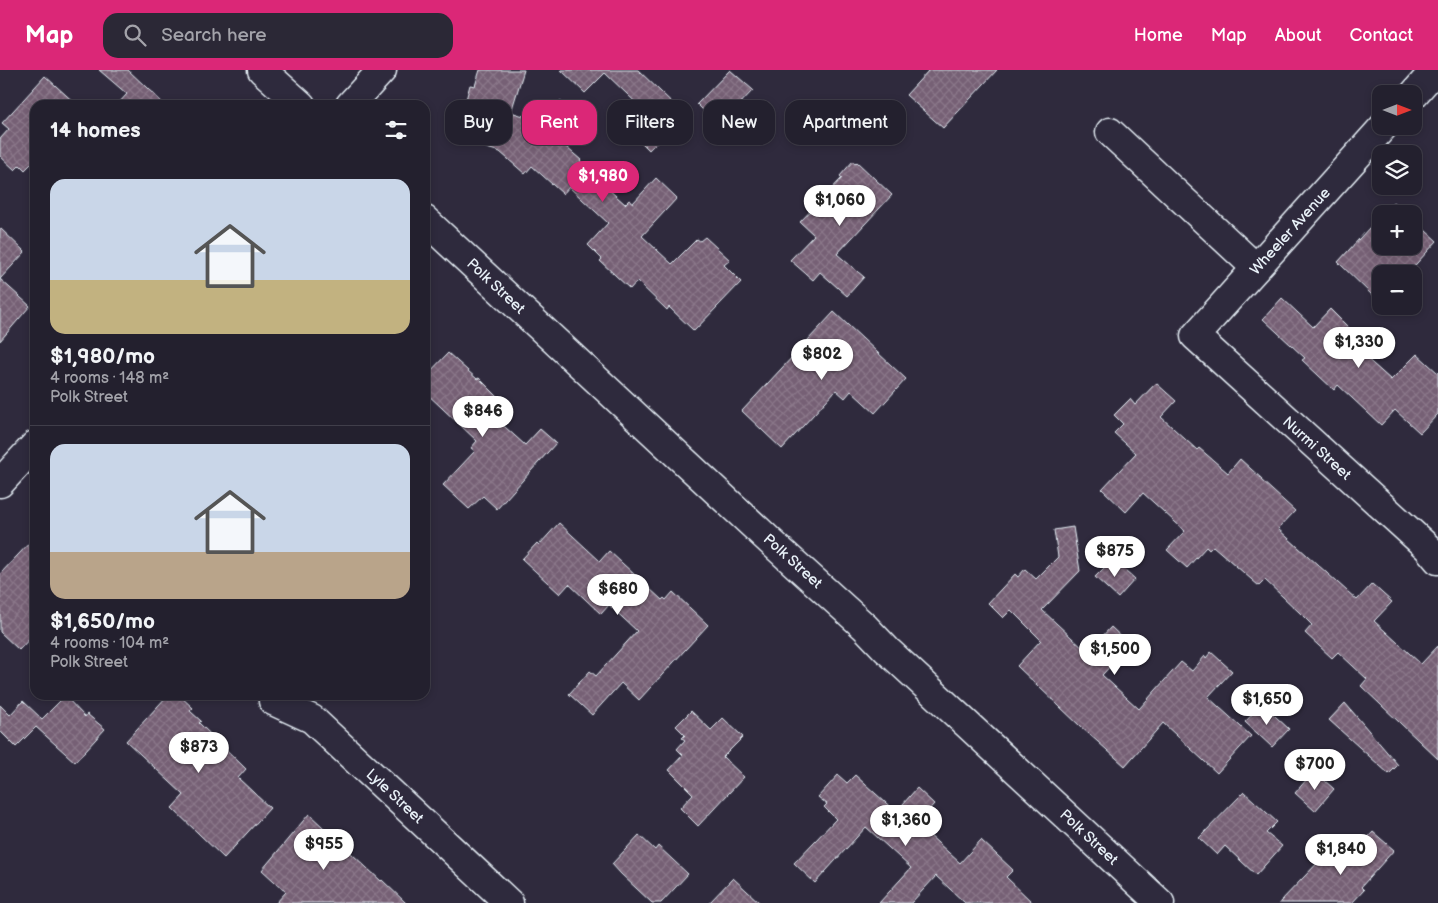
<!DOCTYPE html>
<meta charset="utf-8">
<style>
:root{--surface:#23202e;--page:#2b2836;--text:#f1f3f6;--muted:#a3a3aa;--line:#403e4a;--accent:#db2777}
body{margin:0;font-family:"Balsamiq Sans",sans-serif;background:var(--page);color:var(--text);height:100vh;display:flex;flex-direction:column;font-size:19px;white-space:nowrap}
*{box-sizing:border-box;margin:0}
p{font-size:16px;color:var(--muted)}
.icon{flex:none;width:28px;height:28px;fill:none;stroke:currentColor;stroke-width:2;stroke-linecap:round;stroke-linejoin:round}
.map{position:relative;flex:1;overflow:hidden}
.side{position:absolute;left:30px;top:30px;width:400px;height:600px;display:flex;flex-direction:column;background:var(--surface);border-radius:15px;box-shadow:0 2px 8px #0003,0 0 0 1px var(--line)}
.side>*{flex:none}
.hud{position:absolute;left:445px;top:30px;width:475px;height:45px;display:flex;gap:10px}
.needle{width:32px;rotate:90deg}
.controls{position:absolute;left:1372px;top:15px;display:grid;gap:10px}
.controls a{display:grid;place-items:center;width:50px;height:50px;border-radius:10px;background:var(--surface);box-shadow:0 2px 8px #0003,0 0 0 1px var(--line);font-size:25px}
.price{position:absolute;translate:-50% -42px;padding:0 11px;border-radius:18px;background:#fff;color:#222;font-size:16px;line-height:32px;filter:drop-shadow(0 1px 2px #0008)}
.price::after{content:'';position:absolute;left:50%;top:30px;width:15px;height:11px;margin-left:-8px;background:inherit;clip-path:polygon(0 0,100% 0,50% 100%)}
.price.active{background:var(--accent);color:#fff}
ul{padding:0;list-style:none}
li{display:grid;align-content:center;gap:10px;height:265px;padding:0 20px}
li+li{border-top:1px solid var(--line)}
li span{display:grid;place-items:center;height:155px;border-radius:15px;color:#555}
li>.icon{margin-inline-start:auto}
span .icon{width:90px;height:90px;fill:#fffc;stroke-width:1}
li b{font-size:21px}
h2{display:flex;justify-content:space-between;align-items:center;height:60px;padding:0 20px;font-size:21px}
.pill{padding:0 18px;border-radius:15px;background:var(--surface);box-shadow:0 2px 8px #0003,0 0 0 1px var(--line);font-size:18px;line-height:45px}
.pill.active{background:var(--accent);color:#fff}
header{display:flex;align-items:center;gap:30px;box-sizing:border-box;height:70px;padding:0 25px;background:var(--accent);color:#fff}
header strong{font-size:24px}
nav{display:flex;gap:28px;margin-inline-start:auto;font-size:18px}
.search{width:350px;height:45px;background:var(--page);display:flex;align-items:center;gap:12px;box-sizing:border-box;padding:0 18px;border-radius:15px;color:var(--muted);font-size:19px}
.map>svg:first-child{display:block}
.building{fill:url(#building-cross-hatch);stroke:#e8f1f8}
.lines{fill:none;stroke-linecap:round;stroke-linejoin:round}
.minor-casing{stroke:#e8f1f8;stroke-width:31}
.minor{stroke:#2f2a3d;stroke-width:28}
.labels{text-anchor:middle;stroke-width:5;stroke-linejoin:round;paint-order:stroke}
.street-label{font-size:15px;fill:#e8f1f8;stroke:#2f2a3d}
</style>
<header>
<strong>Map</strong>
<div class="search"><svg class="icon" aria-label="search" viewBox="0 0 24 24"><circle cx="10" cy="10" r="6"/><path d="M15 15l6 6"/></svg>Search here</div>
<nav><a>Home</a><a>Map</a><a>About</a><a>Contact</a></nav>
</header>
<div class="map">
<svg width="1438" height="833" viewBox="0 0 1438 833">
<defs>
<pattern id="building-cross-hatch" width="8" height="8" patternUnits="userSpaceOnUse" patternTransform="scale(1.25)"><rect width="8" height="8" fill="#766075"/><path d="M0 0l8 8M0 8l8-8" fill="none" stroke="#8a7789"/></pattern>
</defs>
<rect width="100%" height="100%" fill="#2f2a3d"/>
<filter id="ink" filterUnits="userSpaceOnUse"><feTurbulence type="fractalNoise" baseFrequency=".02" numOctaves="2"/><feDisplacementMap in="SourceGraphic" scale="10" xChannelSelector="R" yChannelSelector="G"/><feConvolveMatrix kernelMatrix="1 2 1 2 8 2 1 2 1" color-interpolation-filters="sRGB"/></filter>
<g filter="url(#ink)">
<!-- building -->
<g class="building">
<path d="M99,0H128L165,35H117L127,24Z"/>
<path d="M480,0H524L511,42L542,52L560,31L576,44L571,49L576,53L559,71L581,90L580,91L591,100L589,102L625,134L629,130L633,133L656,108L677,128L642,166L672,194L697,169L700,171L705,167L730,190L724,195L741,212L694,261L669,237L667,240L637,211L630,219L600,191L602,189L588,175L608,153L569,117L563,124L532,96L525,104L500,82L477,75L486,44L464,37L470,15L475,16Z"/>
<path d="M561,0H638L684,44L649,80L633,64L650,46L605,3L585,23Z"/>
<path d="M730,0L753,20L719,56L697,34Z"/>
<path d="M929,0H997L943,58L906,25Z"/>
<path d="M45,6L77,35H35V90L25,100L20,95L15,100L0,86V69L9,59L2,53Z"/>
<path d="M853,91L855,94L857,92L892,125L837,184L864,207L847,226L820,202L813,210L790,190L814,165L800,152L842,108L840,106Z"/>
<path d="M1393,132L1407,144H1382Z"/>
<path d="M1381,145V176H1414V150L1437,171L1407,204H1381V231L1373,224L1372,225L1338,192Z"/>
<path d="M0,158L25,182L0,209Z"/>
<path d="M0,209L30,236L0,271Z"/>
<path d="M1282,228L1313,257L1330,239L1351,260L1344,268L1391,310L1417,284L1438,303V344L1420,363L1395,340L1381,355L1338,315L1334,320L1302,290L1305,288L1263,249Z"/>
<path d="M834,242L906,309L875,343L851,321L845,328L836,320L782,379L742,341Z"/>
<path d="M448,283L477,309L479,308L497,326L485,339L525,375L540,359L556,373L497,439L483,426L469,439L443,415L475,381L471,378L477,371L425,322V307Z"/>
<path d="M1156,313L1176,331L1161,347L1197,380L1199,378L1228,403L1240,389L1262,409L1261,410L1295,441L1278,459L1357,530L1372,514L1392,532L1374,551L1421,594L1438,576V689L1361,616L1367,609L1338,582L1332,588L1305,563L1312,555L1299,542L1265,510L1259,516L1213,476L1209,480L1206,477L1187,498L1167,480L1185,461L1143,423L1126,442L1102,419L1136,383L1114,363L1123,354L1114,345L1130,329L1135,335Z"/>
<path d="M559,453L600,491L609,481L662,530L664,528L666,530L673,522L708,555L639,630L621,613L592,645L569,624L590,601L596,606L637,561L609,535L601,544L569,514L560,524L522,489L537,473L539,475Z"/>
<path d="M1073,457L1080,501L1042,540L1086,581L1096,571L1097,572L1111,557L1130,575L1102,605L1139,639L1181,592L1192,601L1205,586L1206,588L1211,582L1232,601L1208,627L1251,666L1217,703L1163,653L1125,696L1080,656L1017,596L1041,570L1011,540L1003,548L988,533L1015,504L1018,507L1025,499L1036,509L1058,487L1054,460Z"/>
<path d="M35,467V563L19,580L0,562V504Z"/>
<path d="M1113,489L1135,509L1118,528L1095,507Z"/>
<path d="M168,625H179L193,638L190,641L201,651L199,653L246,699L238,708L270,738L224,788L172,738L184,725L126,671Z"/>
<path d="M65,626L85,647L87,644L105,659L75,692L36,657L16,677L0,661V635L10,645L23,631L42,649Z"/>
<path d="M1345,633L1398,695L1389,704L1329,650Z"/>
<path d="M1262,634L1289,659L1272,677L1245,652Z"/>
<path d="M691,641L711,660L723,648L743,667L723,687L744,707L698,756L680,738L693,724L669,700L683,685L677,679L685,670L682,668L685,665L676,656Z"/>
<path d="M1314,701L1334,719L1315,741L1295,723Z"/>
<path d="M838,705L847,713L855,705L896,742L917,718L934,734L924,745L929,748L924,753L931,759L927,763L960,793L981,770L1013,800L1006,807L1033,833H965L936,806L911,833H879L911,798L866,757L815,813L794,793L836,749L824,737L827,734L818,727Z"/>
<path d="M1244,722L1277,752L1266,763L1282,776L1256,805L1225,776L1217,785L1199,768Z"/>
<path d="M309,744L381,811L382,810L406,833H276L286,822L262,800Z"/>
<path d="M1373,762L1394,780L1361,817L1364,820L1352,833H1279L1328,782L1343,795Z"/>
<path d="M639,765L655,780L658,776L688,804L661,833H652L621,804L612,794Z"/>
<path d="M733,808L760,833H709Z"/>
</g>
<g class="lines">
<!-- minor casing -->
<g class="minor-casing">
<g id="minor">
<path d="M262,0L301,35"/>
<path d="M1414,24L1435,0"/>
<path d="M350,35L382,0"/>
<path d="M1384,56L1195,266L1428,478L1438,490"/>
<path d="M1110,62L1256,198"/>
<path d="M425,150L770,471L865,557L887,580L1160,833"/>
<path d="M0,413L35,375"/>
<path d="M273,631L312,649L509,833"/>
</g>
</g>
<!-- minor -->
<use href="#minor" class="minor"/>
</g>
</g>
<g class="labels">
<!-- street labels -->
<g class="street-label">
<text transform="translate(1290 161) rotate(-48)" y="5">Wheeler Avenue</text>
<text transform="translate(496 216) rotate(43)" y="5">Polk Street</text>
<text transform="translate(1317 378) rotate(42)" y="5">Nurmi Street</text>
<text transform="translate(793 491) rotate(42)" y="5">Polk Street</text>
<text transform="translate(395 726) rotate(43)" y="5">Lyle Street</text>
<text transform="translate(1089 767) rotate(43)" y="5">Polk Street</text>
</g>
</g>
</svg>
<div class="controls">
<a><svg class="needle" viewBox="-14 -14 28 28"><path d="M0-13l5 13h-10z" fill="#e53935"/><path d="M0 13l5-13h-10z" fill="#a3a3aa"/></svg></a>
<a><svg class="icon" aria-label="layers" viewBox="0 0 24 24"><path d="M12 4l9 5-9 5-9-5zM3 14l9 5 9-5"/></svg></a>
<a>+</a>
<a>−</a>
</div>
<b class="price active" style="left:603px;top:133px">$1,980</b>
<b class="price" style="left:840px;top:157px">$1,060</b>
<b class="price" style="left:1359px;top:299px">$1,330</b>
<b class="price" style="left:822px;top:311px">$802</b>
<b class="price" style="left:483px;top:368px">$846</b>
<b class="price" style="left:1115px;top:508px">$875</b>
<b class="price" style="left:618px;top:546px">$680</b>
<b class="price" style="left:1115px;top:606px">$1,500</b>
<b class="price" style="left:1267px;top:656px">$1,650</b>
<b class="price" style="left:199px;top:704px">$873</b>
<b class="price" style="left:1315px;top:721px">$700</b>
<b class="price" style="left:906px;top:777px">$1,360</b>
<b class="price" style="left:324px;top:801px">$955</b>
<b class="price" style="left:1341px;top:806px">$1,840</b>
<div class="hud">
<a class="pill">Buy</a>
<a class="pill active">Rent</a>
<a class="pill">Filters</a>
<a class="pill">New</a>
<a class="pill">Apartment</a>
</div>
<section class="side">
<h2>14 homes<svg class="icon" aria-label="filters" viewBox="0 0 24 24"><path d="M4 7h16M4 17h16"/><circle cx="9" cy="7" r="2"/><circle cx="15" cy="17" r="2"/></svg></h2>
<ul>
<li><span style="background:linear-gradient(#c9d6e8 65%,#c2b280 0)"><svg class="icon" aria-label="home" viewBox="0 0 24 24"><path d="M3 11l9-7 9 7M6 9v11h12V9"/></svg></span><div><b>$1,980/mo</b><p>4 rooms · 148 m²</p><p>Polk Street</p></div></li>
<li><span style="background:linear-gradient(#c9d6e8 70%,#b9a48a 0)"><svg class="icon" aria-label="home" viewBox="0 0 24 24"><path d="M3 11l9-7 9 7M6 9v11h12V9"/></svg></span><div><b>$1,650/mo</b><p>4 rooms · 104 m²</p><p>Polk Street</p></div></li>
</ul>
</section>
</div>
